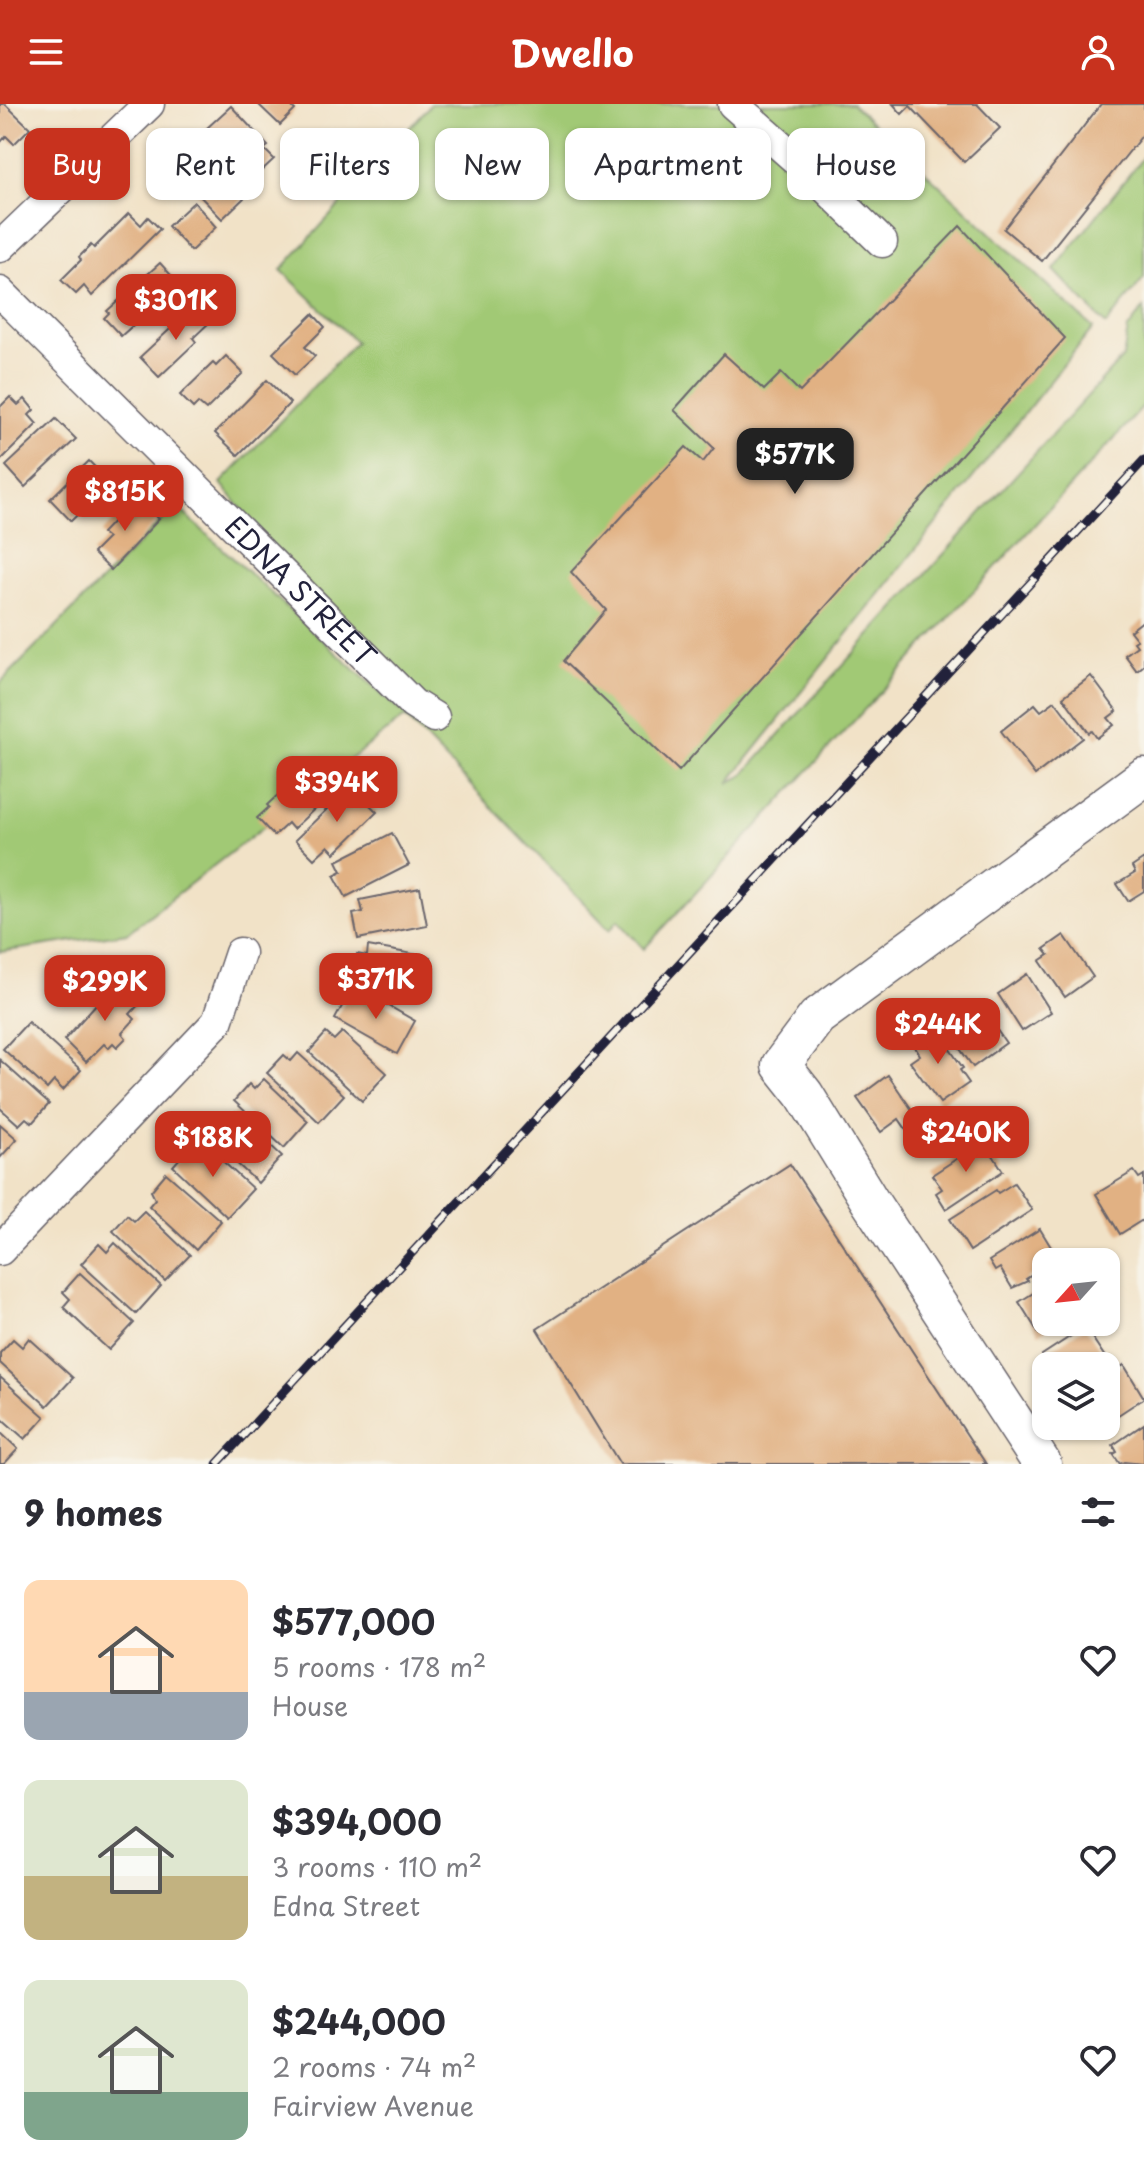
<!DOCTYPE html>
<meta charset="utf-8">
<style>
:root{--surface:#fff;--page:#f2f2f3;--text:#2b2b33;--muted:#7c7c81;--accent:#c8321e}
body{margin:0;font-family:"Playpen Sans",sans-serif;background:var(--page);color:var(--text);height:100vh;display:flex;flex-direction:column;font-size:30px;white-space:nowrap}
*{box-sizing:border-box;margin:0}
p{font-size:26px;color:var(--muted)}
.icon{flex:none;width:44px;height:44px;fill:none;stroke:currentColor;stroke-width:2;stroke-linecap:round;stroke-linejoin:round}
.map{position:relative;height:1360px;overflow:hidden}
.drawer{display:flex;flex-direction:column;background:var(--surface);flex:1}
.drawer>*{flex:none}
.hud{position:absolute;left:24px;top:24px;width:1096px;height:72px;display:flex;gap:16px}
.needle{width:52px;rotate:243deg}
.controls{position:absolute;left:1032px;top:1144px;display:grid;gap:16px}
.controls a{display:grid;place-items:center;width:88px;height:88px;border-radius:16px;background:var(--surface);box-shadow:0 2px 6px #0004;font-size:40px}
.price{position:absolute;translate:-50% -68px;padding:0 18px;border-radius:16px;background:var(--accent);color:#fff;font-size:26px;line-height:52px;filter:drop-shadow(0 2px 4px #0008)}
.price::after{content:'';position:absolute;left:50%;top:48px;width:24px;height:18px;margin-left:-12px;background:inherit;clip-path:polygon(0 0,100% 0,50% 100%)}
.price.active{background:#222;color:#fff}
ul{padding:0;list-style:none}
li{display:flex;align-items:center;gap:24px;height:200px;padding:0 24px}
li span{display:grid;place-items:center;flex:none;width:224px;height:160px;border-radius:16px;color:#555}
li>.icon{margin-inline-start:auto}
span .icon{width:96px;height:96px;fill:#fffc;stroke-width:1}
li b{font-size:34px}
h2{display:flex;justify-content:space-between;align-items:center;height:96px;padding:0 24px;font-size:34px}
.pill{padding:0 28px;border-radius:16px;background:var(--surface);box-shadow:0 2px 6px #0004;font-size:28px;line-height:72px}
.pill.active{background:var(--accent);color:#fff}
header{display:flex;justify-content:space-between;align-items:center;height:104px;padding:0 24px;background:var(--accent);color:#fff;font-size:36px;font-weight:700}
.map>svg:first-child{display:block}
.green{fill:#a1c974;stroke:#627658;stroke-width:2}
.building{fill:#e1b183}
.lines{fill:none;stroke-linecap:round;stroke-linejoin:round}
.minor-casing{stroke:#6a656c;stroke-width:33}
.tertiary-casing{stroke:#6a656c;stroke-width:41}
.minor{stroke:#fff;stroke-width:30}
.tertiary{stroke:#fff;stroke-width:38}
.rail-casing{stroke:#22223b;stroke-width:9}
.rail{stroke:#f7f3e8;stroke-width:6;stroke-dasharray:18;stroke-linecap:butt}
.labels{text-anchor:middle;stroke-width:6;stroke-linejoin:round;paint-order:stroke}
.street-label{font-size:28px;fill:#22223b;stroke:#f7f3e8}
</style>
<header><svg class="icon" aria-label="menu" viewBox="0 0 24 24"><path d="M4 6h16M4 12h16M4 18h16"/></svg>Dwello<svg class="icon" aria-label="person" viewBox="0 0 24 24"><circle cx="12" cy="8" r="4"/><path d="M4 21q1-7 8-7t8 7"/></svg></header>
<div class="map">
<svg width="1144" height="1360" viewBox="0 0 1144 1360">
<rect width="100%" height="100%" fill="#f7f3e8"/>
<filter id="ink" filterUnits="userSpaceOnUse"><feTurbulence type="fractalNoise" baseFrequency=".0125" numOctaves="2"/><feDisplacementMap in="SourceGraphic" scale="16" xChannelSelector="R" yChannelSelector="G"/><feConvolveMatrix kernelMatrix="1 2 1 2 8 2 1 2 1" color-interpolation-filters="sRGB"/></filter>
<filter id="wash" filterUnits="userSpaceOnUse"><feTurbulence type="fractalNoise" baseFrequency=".006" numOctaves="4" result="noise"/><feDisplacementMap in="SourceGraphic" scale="32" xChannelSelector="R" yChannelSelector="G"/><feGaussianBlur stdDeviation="1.8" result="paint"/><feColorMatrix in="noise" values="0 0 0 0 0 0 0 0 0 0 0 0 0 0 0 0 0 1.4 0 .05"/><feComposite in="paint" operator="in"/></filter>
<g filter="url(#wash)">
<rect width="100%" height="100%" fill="#f1e2c7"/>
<!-- green -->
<g class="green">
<path d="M431,0H852L1093,224L728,679L742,672L1123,253L1128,225L1144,204V302L644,845L618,816L610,826L405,613L127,829L0,848V579L176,402L400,607L221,379L356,238L281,166Z"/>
<path d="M1144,52V174L1106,221L1054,166Z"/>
</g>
<g id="blocks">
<!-- building -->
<g class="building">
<path d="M0,0H5L30,24L14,40L6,32L0,39Z"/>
<path d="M258,0H289L295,6L280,21Z"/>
<path d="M893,0H977L1000,24L964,58L910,2L902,10Z"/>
<path d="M1101,0H1144V29L1042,157L1004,125Z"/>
<path d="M231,2L268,42L264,45L274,55L258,70L250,61L246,65L207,24Z"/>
<path d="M191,40L244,94L222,115L170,61Z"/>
<path d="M194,98L216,123L191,147L168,122Z"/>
<path d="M129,109L141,121L148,113L160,125L92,192L84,182L76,190L61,176L81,156L79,153L91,141L94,144Z"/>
<path d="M960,122L1065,234L679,667L563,557L606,506L571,468L686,343L703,358L714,344L674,306L724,250L764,286L781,269L800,288Z"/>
<path d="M160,159L179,180L121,232L104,214L109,209L107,207Z"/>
<path d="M196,201L211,217L193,234L196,238L159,273L140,253Z"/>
<path d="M313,210L325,223L305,243L315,252L295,271L273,249Z"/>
<path d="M226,252L243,269L206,306L198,299L193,304L180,291L213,259L216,262Z"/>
<path d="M267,276L290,299L238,351L215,329Z"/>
<path d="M10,293L18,301L25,295L34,306L29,311L37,320L0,357V303Z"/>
<path d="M56,315L76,335L25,383L6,362Z"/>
<path d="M89,357L110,379L71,417L50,395Z"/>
<path d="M136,393L159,415L111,466L93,449L108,434L102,429Z"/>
<path d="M1144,516V561L1137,567L1125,551L1137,542L1134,538L1137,536L1130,527Z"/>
<path d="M1091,572L1117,607L1108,614L1114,621L1097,634L1092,627L1089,629L1063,593Z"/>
<path d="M1055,597L1083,634L1035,671L1001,627L1035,600L1041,607Z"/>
<path d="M312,659L336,685L293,725L288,719L274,732L257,714L269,703L267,701Z"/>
<path d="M351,682L377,708L335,749L328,742L314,755L295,736Z"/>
<path d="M392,729L409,761L346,793L334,771L342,767L337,757Z"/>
<path d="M1144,755V787L1128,797L1117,780L1135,769L1132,763Z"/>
<path d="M420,784L427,821L358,835L353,810L363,808L360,796Z"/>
<path d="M1064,831L1093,873L1065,893L1040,857L1049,851L1044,845Z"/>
<path d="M368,842L430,853L423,888L353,876L357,850L367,852Z"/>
<path d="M1027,870L1051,908L1022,927L998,890Z"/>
<path d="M122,878L142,897L130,910L135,915L122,929L126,934L117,943L113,939L108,944L104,940L86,958L64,936L98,898L100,901Z"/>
<path d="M361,886L415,917L397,950L335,915L347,893L355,897Z"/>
<path d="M985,909L1006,939L973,963L948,928L963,918L966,923Z"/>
<path d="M28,918L81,966L63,986L54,977L47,985L3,945Z"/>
<path d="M935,924L963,964L960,966L969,979L940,999L910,958L920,951L913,940Z"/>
<path d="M342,928L387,969L362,997L309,948L326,929L334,936Z"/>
<path d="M298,949L344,991L319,1018L267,969L284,951L291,957Z"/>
<path d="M0,956L49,1000L32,1019L26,1014L19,1021L0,1004Z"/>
<path d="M888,971L919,1016L906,1025L899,1015L881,1028L857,994Z"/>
<path d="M264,975L308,1017L284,1044L234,997L249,980L254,985Z"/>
<path d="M235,1008L282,1052L258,1079L204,1029L221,1012L227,1017Z"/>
<path d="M0,1020L17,1035L0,1054Z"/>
<path d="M984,1037L1003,1067L946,1105L936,1089L942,1085L932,1071Z"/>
<path d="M204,1040L253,1085L227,1113L173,1062L190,1043L198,1050Z"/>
<path d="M790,1060L986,1360H620L537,1225Z"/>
<path d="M1134,1067L1139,1074L1144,1071V1115L1120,1130L1096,1090Z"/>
<path d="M166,1069L221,1117L196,1146L149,1102L155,1095L151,1087Z"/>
<path d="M1014,1079L1032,1106L970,1147L950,1115L996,1086L998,1089Z"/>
<path d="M144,1107L190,1151L165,1177L113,1127L127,1111L134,1117Z"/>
<path d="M1040,1125L1054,1148L1044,1155L1046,1162L1026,1175L1028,1177L1012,1184L1000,1164L995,1167L989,1157Z"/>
<path d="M115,1139L161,1182L136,1210L81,1160L99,1140L107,1148Z"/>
<path d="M80,1169L134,1219L109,1246L63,1203L70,1195L63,1188Z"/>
<path d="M1046,1181V1218H1059L1039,1230L1019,1198Z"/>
<path d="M1085,1223L1105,1253L1090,1262H1049L1042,1251Z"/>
<path d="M29,1234L73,1274L47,1302L0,1259V1249L13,1235L22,1243Z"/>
<path d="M1124,1261L1144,1294L1106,1319V1272Z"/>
<path d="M0,1273L45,1313L25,1335L0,1313Z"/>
<path d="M1144,1320V1360L1124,1358L1120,1360L1113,1350L1117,1348L1113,1341Z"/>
<path d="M0,1328L18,1345L4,1360H0Z"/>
</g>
</g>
</g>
<g filter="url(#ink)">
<use href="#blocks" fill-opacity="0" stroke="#6a656c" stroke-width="2"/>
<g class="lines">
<!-- minor casing -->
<g class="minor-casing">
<g id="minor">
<path d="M733,0L799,58L882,138"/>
<path d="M0,143L149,0"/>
<path id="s1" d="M0,188L413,600L434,613"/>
<path d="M0,1146L217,918L240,849"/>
</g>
</g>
<!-- tertiary casing -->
<g class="tertiary-casing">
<path id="tertiary" d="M1042,1360L869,1096L804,990L781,961L817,913L1144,673"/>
</g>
<!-- minor -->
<use href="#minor" class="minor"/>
<!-- tertiary -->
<use href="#tertiary" class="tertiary"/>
<!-- rail casing -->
<g class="rail-casing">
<path id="rail" d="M217,1360L1144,356"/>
</g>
<!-- rail -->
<use href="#rail" class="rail"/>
</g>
</g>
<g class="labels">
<!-- street labels -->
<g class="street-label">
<text dy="10" stroke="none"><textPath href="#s1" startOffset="424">EDNA STREET</textPath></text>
</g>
</g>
</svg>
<div class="controls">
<a><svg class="needle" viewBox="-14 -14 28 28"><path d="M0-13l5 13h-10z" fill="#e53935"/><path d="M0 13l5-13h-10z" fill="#7c7c81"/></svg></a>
<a><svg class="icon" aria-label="layers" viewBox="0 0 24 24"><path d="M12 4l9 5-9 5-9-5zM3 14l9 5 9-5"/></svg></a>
</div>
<b class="price" style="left:176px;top:238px">$301K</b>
<b class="price active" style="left:795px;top:392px">$577K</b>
<b class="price" style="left:125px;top:429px">$815K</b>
<b class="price" style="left:337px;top:720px">$394K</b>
<b class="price" style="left:376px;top:917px">$371K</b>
<b class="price" style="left:105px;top:919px">$299K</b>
<b class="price" style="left:938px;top:962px">$244K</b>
<b class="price" style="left:966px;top:1070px">$240K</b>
<b class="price" style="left:213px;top:1075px">$188K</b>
<div class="hud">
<a class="pill active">Buy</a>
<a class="pill">Rent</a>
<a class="pill">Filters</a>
<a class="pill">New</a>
<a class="pill">Apartment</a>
<a class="pill">House</a>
</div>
</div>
<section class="drawer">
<h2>9 homes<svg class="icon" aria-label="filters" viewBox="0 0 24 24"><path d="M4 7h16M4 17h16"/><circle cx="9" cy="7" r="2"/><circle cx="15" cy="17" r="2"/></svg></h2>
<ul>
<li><span style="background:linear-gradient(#ffd9b3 70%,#9aa5b1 0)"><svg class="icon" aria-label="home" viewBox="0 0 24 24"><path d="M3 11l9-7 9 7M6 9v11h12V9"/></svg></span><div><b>$577,000</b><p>5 rooms · 178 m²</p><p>House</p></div><svg class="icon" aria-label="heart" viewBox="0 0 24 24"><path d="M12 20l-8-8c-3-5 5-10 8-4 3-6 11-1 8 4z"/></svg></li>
<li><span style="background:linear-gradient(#dfe7d0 60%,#c2b280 0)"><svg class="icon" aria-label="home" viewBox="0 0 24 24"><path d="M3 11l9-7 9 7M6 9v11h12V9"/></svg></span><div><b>$394,000</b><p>3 rooms · 110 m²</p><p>Edna Street</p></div><svg class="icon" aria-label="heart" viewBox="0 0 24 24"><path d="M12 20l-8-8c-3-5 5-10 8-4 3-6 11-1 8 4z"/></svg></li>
<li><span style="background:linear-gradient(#dfe7d0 70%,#7fa58c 0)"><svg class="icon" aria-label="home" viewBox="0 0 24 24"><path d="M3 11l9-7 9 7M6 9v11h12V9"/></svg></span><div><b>$244,000</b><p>2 rooms · 74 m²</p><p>Fairview Avenue</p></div><svg class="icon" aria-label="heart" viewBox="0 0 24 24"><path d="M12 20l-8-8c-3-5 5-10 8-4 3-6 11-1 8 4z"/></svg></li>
</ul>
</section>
